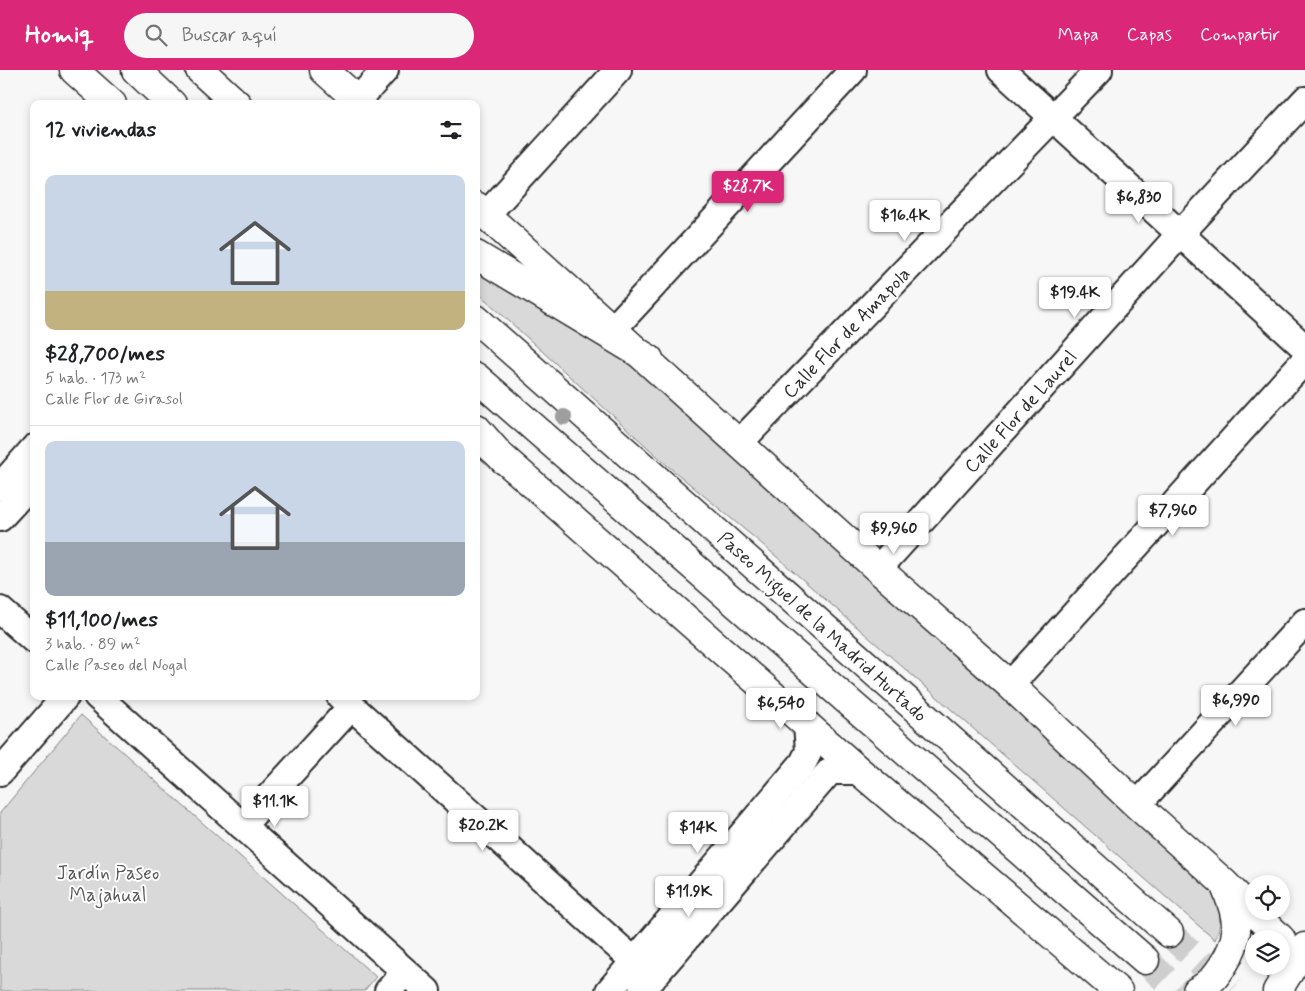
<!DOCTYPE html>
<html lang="es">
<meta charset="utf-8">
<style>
:root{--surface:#fff;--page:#f6f6f6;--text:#202124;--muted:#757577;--line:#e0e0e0;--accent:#db2777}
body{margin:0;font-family:Mynerve,sans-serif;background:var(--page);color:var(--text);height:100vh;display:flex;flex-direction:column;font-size:19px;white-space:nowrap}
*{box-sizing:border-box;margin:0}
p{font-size:16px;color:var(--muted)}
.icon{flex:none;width:28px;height:28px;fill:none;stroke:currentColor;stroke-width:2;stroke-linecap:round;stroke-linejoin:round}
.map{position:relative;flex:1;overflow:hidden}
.details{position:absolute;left:30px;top:30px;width:450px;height:600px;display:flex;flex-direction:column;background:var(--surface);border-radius:10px;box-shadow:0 2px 8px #0003}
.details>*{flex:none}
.fabs{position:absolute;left:1245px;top:805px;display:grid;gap:10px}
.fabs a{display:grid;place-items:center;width:45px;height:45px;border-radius:50%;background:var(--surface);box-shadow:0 2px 8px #0003;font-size:25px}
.price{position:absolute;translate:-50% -42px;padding:0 11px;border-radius:5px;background:#fff;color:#222;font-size:16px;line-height:32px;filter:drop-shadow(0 1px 2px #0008)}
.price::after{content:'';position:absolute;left:50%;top:30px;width:15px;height:11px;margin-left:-8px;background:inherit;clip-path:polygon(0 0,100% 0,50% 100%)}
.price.on{background:var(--accent);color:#fff}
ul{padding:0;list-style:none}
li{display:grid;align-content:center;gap:10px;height:265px;padding:0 15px}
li+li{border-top:1px solid var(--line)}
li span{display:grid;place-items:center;height:155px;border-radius:10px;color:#555}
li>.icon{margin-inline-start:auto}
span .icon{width:90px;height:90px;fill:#fffc;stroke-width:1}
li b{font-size:21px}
h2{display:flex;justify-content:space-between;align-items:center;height:60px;padding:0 15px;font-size:21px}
header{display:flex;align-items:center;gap:30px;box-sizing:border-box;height:70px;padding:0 25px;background:var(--accent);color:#fff}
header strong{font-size:24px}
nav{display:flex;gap:28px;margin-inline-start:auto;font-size:18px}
.search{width:350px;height:45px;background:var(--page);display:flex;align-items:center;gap:12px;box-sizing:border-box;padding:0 18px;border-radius:28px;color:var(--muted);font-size:19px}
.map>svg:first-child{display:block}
.green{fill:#d9d9d9;stroke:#828282}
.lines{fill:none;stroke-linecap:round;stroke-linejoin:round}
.trunk-tunnel{stroke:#cecece;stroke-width:28;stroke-dasharray:28 14;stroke-linecap:butt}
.minor-casing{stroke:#2b2b2b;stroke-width:30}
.tertiary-casing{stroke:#2b2b2b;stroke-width:31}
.secondary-casing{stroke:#2b2b2b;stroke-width:31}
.trunk-casing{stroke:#2b2b2b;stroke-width:31}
.minor{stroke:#fff;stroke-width:26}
.tertiary{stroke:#fff;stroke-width:28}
.secondary{stroke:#fff;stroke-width:28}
.trunk{stroke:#fff;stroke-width:28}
.tree{fill:#9e9e9e}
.labels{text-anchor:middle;stroke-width:4;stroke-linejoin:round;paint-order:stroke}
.street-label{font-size:19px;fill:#2b2b2b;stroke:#fff}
.park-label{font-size:19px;fill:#565656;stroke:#fff}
</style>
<header>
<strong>Homiq</strong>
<div class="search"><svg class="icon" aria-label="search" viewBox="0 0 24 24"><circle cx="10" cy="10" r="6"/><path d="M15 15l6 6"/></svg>Buscar aquí</div>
<nav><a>Mapa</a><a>Capas</a><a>Compartir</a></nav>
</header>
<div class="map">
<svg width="1305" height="921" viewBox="0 0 1305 921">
<rect width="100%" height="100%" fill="#f7f7f7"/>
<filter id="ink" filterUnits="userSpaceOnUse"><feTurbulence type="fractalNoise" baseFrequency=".02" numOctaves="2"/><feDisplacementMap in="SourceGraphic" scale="10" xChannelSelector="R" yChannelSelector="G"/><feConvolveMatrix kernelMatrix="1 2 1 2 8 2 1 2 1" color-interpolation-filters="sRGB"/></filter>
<g filter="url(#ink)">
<!-- green -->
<g class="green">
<path d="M476,197L631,289L1090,704L1214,820C1220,838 1223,852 1215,870L762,474L668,396L476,221Z"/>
<path d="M81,645L376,907L364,921H0V743Z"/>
</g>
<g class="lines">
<!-- trunk-tunnel -->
<g class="trunk-tunnel">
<path d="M1169,863L1231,921"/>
<path d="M1145,890L1178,921"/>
</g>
<!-- minor casing -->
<g class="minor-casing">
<g id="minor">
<path d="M1001,0L1305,278"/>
<path d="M358,30L385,0"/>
<path d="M486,145L618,0"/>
<path d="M613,259L853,0"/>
<path d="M740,372L1099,0"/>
<path d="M0,417L34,378"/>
<path d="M0,448L34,411"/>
<path d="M878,499L1180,164L1305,30"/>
<path d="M0,540L34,570"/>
<path d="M1010,615L1305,290"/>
<path d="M97,626L427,921"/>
<path d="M340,626L653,908"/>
<path d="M0,702L66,626"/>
<path d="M1137,735L1305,552"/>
<path d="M242,756L352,636"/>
<path d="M642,920L830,701H859"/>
<path d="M388,921L405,902"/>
<path d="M609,921L803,693L809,681L807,654"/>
</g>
</g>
<!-- tertiary casing -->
<g class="tertiary-casing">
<g id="tertiary">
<path d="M74,0L112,34"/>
<path d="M324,0L362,34"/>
<path d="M476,136L878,499L1010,615L1137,735L1224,813L1281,869"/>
<path d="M487,374L859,701L1118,921"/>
<path d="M1197,921C1215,913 1235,881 1236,861C1237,845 1231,831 1225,816"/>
</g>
</g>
<!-- secondary casing -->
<g class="secondary-casing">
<path id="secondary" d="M1277,921L1305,877"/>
</g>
<!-- trunk casing -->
<g class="trunk-casing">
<g id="trunk">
<path d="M136,0L172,34"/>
<path d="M200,0L237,34"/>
<path d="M476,185L649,289"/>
<path d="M476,249L1169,863"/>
<path d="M476,307L1145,890"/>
<path d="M476,358L504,390"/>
</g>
</g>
<!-- minor -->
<use href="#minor" class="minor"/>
<!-- tertiary -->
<use href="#tertiary" class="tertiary"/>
<!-- secondary -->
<use href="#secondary" class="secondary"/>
<!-- trunk -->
<use href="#trunk" class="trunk"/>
</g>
<!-- trees -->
<circle class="tree" cx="564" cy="347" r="8"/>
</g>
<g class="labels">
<!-- street labels -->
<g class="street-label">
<text transform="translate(846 262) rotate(-46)" y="7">Calle Flor de Amapola</text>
<text transform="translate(1020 341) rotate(-48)" y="7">Calle Flor de Laurel</text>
<text transform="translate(823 556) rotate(42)" y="7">Paseo Miguel de la Madrid Hurtado</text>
</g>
<!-- park labels -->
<g class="park-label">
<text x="108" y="809">Jardín Paseo<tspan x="108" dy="22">Majahual</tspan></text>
</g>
</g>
</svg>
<div class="fabs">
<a><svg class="icon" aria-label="locate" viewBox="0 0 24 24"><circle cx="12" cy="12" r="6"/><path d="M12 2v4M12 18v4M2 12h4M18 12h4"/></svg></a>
<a><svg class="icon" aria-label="layers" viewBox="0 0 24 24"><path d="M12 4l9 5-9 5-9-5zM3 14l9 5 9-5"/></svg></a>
</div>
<b class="price on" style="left:748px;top:143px">$28.7K</b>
<b class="price" style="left:1139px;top:154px">$6,830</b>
<b class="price" style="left:905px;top:172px">$16.4K</b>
<b class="price" style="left:1075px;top:249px">$19.4K</b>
<b class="price" style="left:1173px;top:467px">$7,960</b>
<b class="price" style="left:894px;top:485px">$9,960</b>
<b class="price" style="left:1236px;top:657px">$6,990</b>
<b class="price" style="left:781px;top:660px">$6,540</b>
<b class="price" style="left:275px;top:758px">$11.1K</b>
<b class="price" style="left:483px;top:782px">$20.2K</b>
<b class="price" style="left:698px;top:784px">$14K</b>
<b class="price" style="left:689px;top:848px">$11.9K</b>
<section class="details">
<h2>12 viviendas<svg class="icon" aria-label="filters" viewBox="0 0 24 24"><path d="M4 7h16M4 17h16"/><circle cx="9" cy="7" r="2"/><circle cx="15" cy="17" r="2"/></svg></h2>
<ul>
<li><span style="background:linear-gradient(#c9d6e8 75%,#c2b280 0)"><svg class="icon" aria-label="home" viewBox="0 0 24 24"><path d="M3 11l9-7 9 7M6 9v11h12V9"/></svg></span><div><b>$28,700/mes</b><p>5 hab. · 173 m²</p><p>Calle Flor de Girasol</p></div></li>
<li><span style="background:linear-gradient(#c9d6e8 65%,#9aa5b1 0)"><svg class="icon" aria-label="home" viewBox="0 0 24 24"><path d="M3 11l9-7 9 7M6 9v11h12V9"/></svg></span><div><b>$11,100/mes</b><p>3 hab. · 89 m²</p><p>Calle Paseo del Nogal</p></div></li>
</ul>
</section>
</div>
